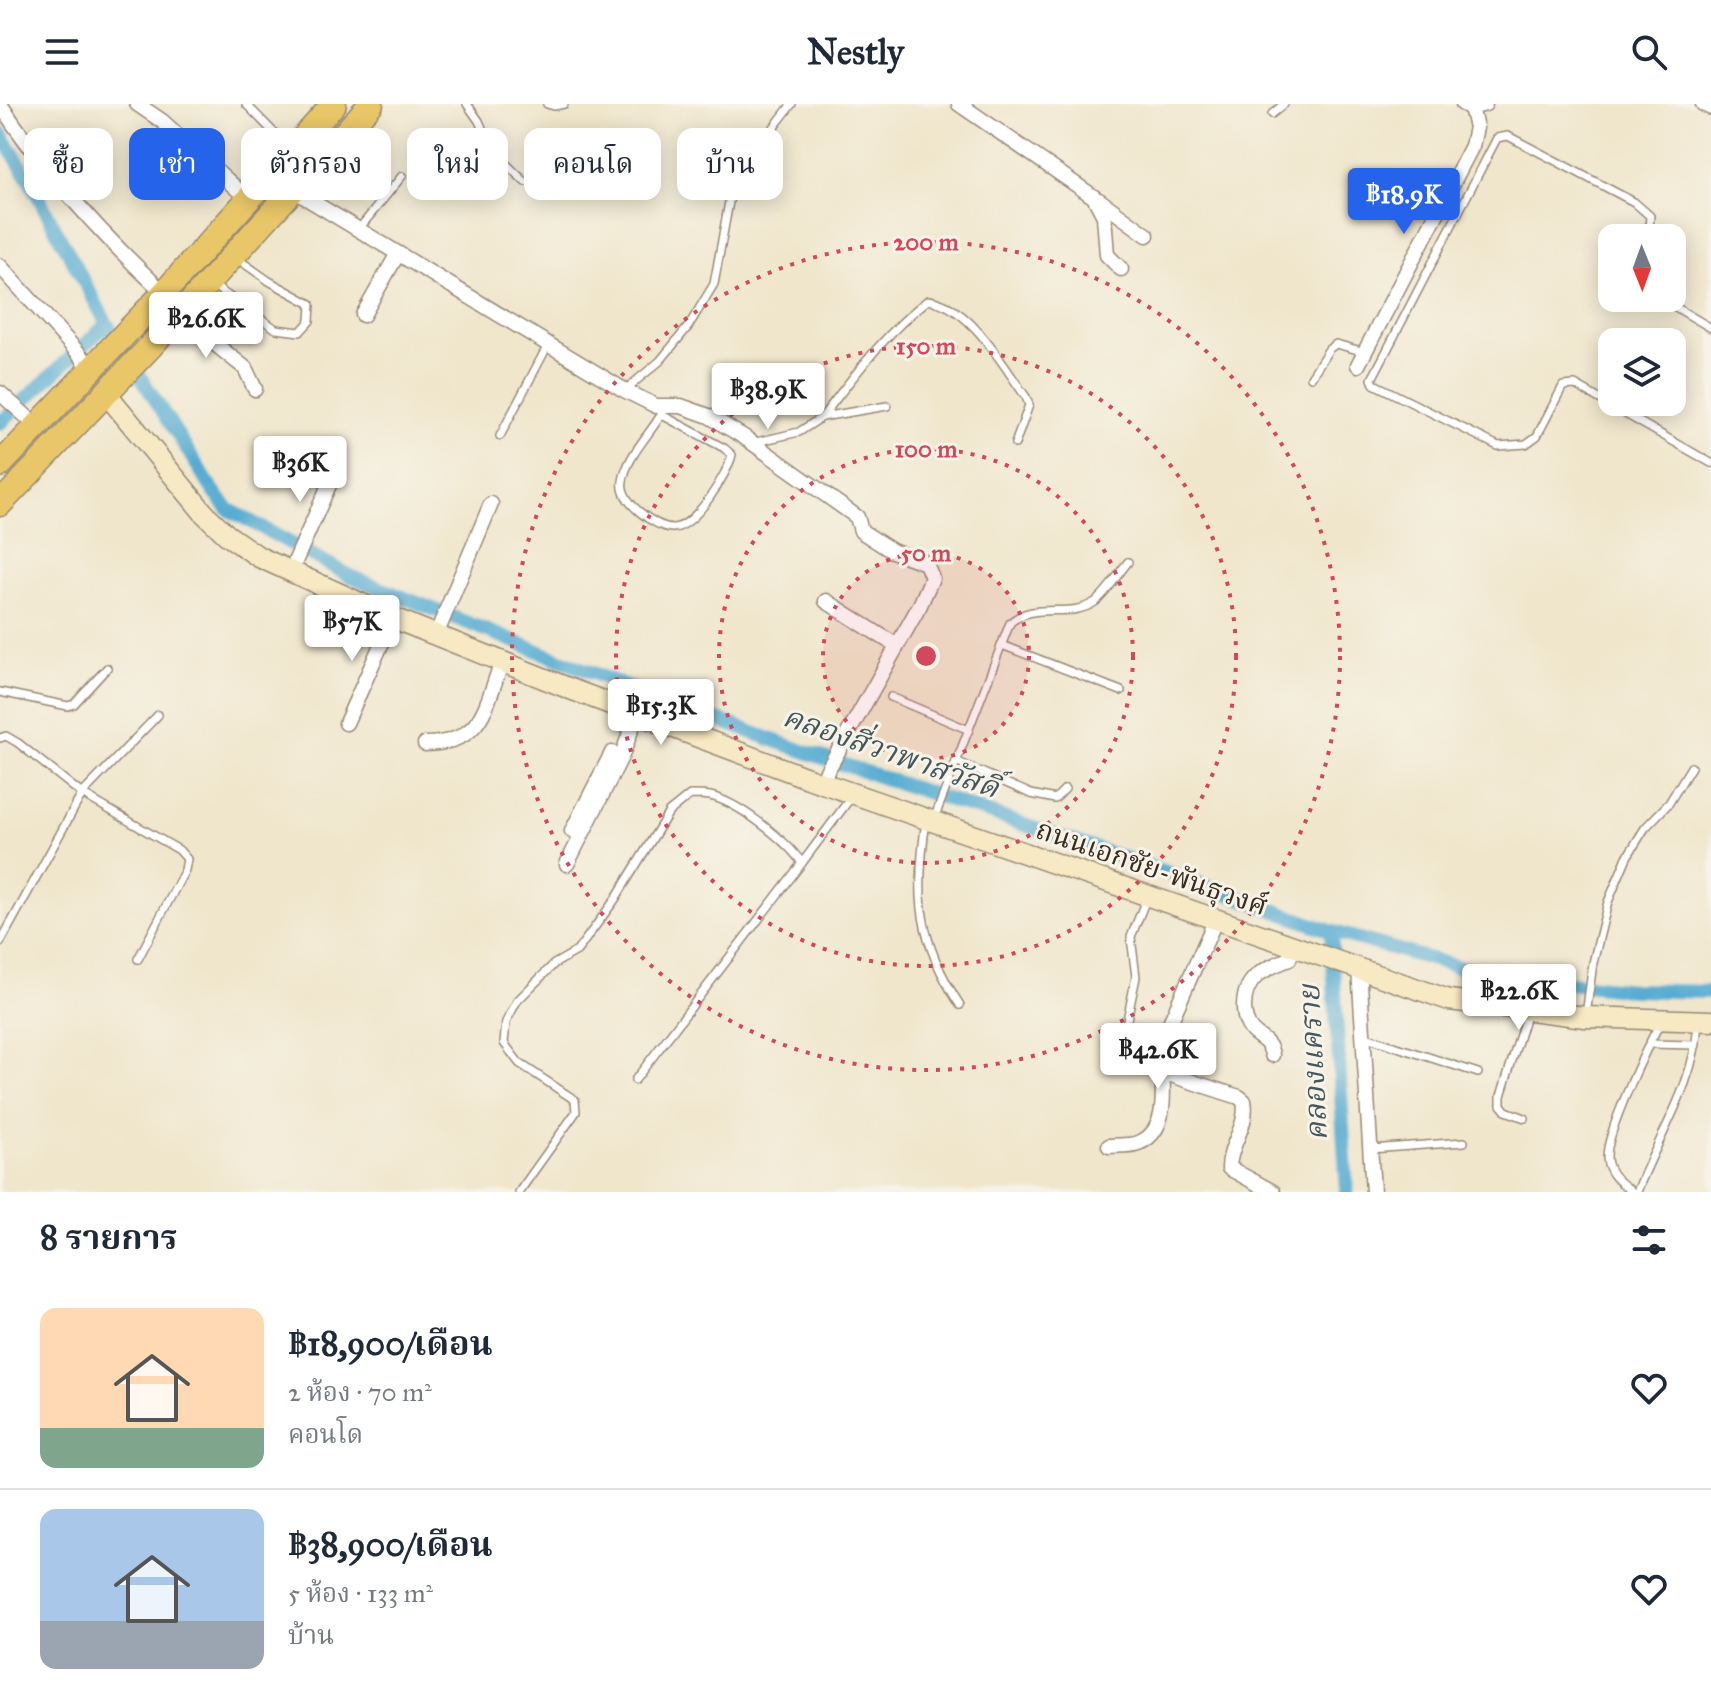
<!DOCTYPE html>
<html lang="th">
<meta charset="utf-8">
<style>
:root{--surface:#fff;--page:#f6f6f7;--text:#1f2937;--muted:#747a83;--line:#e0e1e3;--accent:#2563eb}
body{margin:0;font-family:"IM FELL Great Primer","Noto Serif Thai",serif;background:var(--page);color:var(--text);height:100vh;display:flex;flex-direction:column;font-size:30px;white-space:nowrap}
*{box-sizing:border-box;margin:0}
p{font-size:26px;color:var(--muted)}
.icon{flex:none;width:44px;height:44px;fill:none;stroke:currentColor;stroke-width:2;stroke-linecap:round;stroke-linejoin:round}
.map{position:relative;height:1088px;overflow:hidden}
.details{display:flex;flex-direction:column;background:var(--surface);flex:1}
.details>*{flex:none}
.hud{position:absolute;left:24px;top:24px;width:800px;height:72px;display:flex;gap:16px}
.needle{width:52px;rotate:179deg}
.fabs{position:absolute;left:1598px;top:120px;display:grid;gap:16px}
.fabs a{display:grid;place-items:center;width:88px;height:88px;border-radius:16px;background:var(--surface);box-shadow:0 4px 20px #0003;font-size:40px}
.price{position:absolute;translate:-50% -68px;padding:0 18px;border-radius:8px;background:#fff;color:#222;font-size:26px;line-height:52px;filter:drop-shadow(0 2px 4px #0008)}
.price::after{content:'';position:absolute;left:50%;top:48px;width:24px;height:18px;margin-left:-12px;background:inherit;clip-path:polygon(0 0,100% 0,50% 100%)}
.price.on{background:var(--accent);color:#fff}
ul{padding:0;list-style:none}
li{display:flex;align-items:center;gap:24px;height:200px;padding:0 40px}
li+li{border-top:2px solid var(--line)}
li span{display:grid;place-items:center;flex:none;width:224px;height:160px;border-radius:16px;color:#555}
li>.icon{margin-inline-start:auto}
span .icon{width:96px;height:96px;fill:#fffc;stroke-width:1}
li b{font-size:34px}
h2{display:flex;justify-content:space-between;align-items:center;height:96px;padding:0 40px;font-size:34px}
.chip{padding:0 28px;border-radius:16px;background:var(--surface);box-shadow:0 4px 20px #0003;font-size:28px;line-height:72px}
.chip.on{background:var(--accent);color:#fff}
header{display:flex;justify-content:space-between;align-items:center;height:104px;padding:0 40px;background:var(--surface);font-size:36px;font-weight:700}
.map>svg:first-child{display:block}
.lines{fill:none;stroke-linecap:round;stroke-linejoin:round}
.canal{stroke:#55abd2;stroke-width:14}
.lane-casing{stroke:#968875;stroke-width:10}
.street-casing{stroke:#968875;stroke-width:17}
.secondary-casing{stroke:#968875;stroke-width:23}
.primary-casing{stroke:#968875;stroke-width:27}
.lane{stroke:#fff;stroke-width:7}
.street{stroke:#fff;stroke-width:14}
.secondary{stroke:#f6e9c3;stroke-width:20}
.primary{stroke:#e9c769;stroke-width:24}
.ring{fill:none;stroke:#d1495b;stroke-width:4;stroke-dasharray:4 8}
.labels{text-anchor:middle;stroke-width:6;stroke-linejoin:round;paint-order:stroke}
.street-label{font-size:28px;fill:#3b2a1e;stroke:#f7f3e8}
.water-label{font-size:30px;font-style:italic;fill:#44575d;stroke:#f7f3e8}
.centre{fill:#d1495b;stroke:#f7f3e8;stroke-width:4}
.ring-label{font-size:24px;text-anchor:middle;font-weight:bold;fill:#d1495b;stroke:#f7f3e8;stroke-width:6;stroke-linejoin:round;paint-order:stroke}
</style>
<header><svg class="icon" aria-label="menu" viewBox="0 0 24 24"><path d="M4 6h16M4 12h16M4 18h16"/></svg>Nestly<svg class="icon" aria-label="search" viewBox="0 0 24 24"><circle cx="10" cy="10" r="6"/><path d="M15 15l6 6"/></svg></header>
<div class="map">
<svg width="1711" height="1088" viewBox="0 0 1711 1088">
<rect width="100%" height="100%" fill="#f7f3e8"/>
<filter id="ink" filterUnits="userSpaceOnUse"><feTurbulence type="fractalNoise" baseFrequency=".0125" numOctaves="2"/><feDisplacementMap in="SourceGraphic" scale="16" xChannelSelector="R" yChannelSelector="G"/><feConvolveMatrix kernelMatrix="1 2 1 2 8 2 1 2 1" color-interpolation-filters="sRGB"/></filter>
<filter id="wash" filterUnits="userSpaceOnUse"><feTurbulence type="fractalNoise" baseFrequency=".006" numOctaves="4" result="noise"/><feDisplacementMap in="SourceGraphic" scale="32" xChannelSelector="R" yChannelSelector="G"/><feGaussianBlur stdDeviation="1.8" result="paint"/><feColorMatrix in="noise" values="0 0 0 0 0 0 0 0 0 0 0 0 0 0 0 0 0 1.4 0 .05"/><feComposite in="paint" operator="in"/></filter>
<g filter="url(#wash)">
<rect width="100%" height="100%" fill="#f0e6cc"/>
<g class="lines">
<!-- canal -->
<g class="canal">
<path d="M0,28L27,72L107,220L214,388L228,405L350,472L636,586L806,648L1207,782L1331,827L1458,863L1523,874L1633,886L1711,888"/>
<path d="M0,319L107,220"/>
<path d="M1331,827L1347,1088"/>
</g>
</g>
</g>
<g filter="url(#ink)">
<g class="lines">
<!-- lane casing -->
<g class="lane-casing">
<g id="lane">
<path d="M246,0L289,44"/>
<path d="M467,0L479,17L491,45L525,78"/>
<path d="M547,0L554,2L564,0"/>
<path d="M1272,10L1284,0"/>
<path d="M358,126L402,72"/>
<path d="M1648,134L1650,112L1634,98L1508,32L1497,34L1372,275L1374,280L1498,342L1526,340L1537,332L1563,282L1575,281L1711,359"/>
<path d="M211,180L276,225L300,228L310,217L311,200L269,177L235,153"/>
<path d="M1660,194L1711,224"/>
<path d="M1311,273L1329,245L1336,240L1365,248"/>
<path d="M625,286L660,257L688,223L714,180L733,76L792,0"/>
<path d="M662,311L724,344L732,351C727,371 694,425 672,424C654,423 619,397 623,377C627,350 654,327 666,302"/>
<path d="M822,313C855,271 885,229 928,196C970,201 1002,260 1026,293L1029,301L1015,340"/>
<path d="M500,332L548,241"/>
<path d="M752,339L799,328L822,313L887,302"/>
<path d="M1002,541L1121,587"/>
<path d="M0,588L68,602L74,600L107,564"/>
<path d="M891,593L969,626"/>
<path d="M0,634L6,632L18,639L82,690L179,746L187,755L185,766L138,855"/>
<path d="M956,657L1031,690L1055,695L1065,685"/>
<path d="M934,715L1010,519C1034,496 1069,516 1095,498C1107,489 1118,470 1128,458"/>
<path d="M926,717C915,790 918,838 960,901"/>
<path d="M0,839L82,690L158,611"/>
<path d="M1586,911L1593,859L1608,798L1627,753L1645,724L1669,699L1691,663"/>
<path d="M1127,916L1136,873L1131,833L1147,793"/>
<path d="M1363,932L1478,969"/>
<path d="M1649,940L1696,941"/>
<path d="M635,976L802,759"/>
<path d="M1525,1014L1506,1007L1501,1001V992L1527,908"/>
<path d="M1371,1045L1464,1038"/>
<path d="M519,1088L576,1008L575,996L519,959L504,939L506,918L517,897L554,860L577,847L614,797L669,708L690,691C697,691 704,691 710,692C738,698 786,736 802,759L852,692"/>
<path d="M1633,1088C1621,1079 1609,1071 1607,1055C1605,1030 1647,943 1660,919"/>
<path d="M1637,1088C1659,1030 1695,981 1698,918"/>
</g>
</g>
<!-- street casing -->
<g class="street-casing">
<g id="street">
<path d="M0,0C45,69 104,133 164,189"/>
<path d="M137,0L162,17L248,95"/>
<path d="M959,0L1094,93L1104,112L1107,151L1121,165"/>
<path d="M1463,0L1471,4L1485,0"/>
<path d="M1703,0L1711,4"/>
<path d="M293,86L624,286L656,302H681L709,312L744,333L857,413L861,427L892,447L926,459L932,474L920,501L827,667L823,680"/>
<path d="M1099,96L1147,131"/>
<path d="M0,162L83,254L87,269"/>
<path d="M179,211L245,264L255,285"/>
<path d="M363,211L397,151"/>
<path d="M1358,261L1472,42L1476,23L1471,4"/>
<path d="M0,289L28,314L35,324"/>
<path d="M290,469L329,381"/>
<path d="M826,497L897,542"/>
<path d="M436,531L491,400"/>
<path d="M346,619L393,514"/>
<path d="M425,640C484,639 484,604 502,558"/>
<path d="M572,727L612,649"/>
<path d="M567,760L622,651L637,610"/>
<path d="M1216,815L1161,939L1159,961L1162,968L1239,993L1244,997C1249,1021 1229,1040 1229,1064L1273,1088"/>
<path d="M1359,864L1373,1088"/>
<path d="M1272,951C1270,937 1261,936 1252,927C1246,920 1244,912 1244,903C1244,872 1265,865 1289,855L1294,841"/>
<path d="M1109,1042C1117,1041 1127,1042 1135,1040C1166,1032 1164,994 1162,968"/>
</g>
</g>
<!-- secondary casing -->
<g class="secondary-casing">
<path id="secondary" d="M106,289L204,409L227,431L259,453L393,514L573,586L805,673L1449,896L1585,913L1711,917"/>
</g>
<!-- primary casing -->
<g class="primary-casing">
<g id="primary">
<path d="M0,361L164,189L334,0"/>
<path d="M0,400L149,244L371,0"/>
</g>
</g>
<!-- lane -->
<use href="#lane" class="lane"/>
<!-- street -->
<use href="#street" class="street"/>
<!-- secondary -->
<use href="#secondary" class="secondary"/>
<!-- primary -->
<use href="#primary" class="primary"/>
</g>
</g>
<!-- distance rings -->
<circle cx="926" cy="552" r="103" fill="#d1495b" fill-opacity=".12"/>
<g class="ring">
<circle cx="926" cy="552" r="103"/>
<circle cx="926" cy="552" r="207"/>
<circle cx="926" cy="552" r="310"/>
<circle cx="926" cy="552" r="414"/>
</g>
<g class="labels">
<!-- street labels -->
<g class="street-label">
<text transform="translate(1152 763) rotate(19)" y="10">ถนนเอกชัย-พันธุวงศ์</text>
</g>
<!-- water labels -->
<g class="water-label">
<text transform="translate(891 648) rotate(19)" y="10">คลองสี่วาพาสวัสดิ์</text>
<text transform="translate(1313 959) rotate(-93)" y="10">คลองเเคราย</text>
</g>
</g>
<circle cx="926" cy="552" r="12" class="centre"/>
<g class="ring-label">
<text x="926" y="146">200 m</text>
<text x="926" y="250">150 m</text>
<text x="926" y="353">100 m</text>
<text x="926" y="457">50 m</text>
</g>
</svg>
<div class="fabs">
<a><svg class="needle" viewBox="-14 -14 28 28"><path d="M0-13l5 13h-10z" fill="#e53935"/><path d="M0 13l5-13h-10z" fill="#747a83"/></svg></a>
<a><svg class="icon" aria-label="layers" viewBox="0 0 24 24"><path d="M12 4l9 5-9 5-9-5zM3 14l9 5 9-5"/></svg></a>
</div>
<b class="price on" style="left:1404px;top:132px">฿18.9K</b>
<b class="price" style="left:206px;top:256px">฿26.6K</b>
<b class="price" style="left:768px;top:327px">฿38.9K</b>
<b class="price" style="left:300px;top:400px">฿36K</b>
<b class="price" style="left:352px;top:559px">฿57K</b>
<b class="price" style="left:661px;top:643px">฿15.3K</b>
<b class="price" style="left:1519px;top:928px">฿22.6K</b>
<b class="price" style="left:1158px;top:987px">฿42.6K</b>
<div class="hud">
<a class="chip">ซื้อ</a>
<a class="chip on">เช่า</a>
<a class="chip">ตัวกรอง</a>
<a class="chip">ใหม่</a>
<a class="chip">คอนโด</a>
<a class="chip">บ้าน</a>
</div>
</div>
<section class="details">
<h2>8 รายการ<svg class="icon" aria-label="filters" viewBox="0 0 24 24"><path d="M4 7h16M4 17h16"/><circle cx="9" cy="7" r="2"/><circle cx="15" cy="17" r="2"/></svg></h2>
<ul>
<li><span style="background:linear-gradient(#ffd9b3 75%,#7fa58c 0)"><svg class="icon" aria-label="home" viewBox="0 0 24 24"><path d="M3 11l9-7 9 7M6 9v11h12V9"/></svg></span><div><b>฿18,900/เดือน</b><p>2 ห้อง · 70 m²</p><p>คอนโด</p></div><svg class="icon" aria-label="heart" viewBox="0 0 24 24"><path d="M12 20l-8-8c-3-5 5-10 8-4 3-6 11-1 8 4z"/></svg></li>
<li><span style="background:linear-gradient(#a9c7e8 70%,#9aa5b1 0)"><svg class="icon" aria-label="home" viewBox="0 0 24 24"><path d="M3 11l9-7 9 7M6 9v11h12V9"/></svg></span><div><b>฿38,900/เดือน</b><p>5 ห้อง · 133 m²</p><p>บ้าน</p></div><svg class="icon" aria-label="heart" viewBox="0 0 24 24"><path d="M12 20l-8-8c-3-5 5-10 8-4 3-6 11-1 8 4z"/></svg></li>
</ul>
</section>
